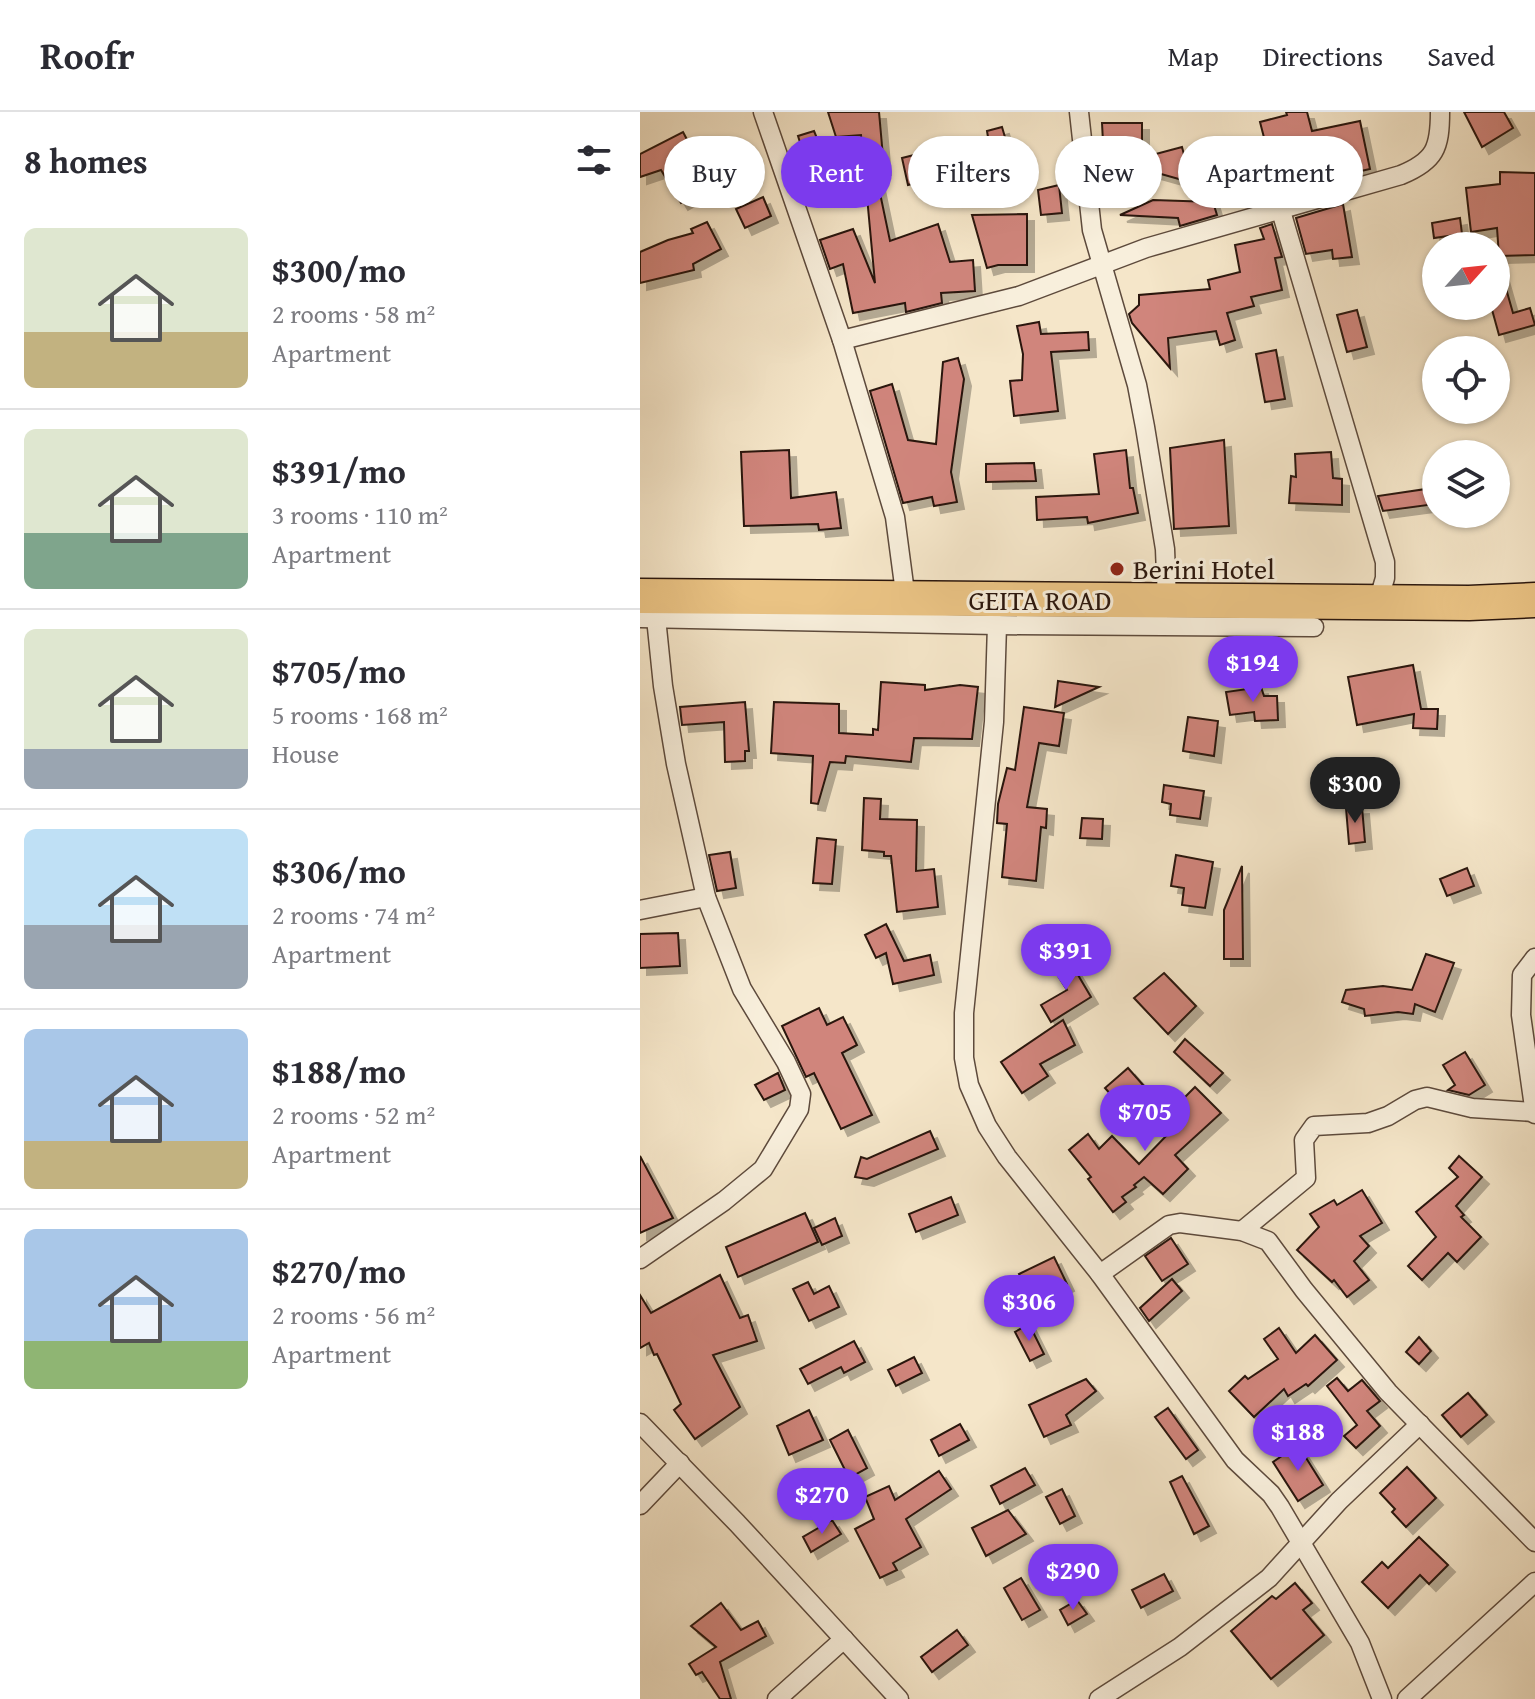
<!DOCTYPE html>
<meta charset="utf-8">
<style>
:root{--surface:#fff;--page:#f7f7f7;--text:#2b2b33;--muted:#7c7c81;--line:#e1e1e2;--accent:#7c3aed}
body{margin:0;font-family:"Gentium Book Plus",serif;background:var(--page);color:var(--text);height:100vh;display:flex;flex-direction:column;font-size:30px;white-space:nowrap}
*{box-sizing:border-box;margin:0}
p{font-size:26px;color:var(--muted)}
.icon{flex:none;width:44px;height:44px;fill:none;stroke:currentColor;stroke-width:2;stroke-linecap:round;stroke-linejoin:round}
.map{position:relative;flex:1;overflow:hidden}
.sheet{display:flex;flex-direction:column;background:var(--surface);width:640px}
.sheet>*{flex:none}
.banner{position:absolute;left:24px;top:24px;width:750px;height:72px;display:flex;gap:16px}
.needle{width:52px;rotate:63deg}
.controls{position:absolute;left:782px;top:120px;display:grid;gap:16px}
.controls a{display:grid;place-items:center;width:88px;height:88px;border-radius:50%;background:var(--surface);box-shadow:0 2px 6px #0004;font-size:40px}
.price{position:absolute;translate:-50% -68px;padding:0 18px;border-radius:28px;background:var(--accent);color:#fff;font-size:26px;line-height:52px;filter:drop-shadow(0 2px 4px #0008)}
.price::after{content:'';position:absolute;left:50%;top:48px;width:24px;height:18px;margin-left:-12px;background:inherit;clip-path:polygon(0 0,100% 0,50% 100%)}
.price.current{background:#222;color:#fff}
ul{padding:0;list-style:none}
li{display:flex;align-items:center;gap:24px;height:200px;padding:0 24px}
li+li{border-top:2px solid var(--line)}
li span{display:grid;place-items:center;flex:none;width:224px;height:160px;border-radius:12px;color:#555}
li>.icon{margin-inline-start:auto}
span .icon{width:96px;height:96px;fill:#fffc;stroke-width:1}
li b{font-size:34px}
h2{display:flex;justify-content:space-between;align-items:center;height:96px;padding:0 24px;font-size:34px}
.pill{padding:0 28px;border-radius:36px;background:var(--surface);box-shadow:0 2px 6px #0004;font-size:28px;line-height:72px}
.pill.current{background:var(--accent);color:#fff}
header{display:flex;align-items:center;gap:48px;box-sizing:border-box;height:112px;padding:0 40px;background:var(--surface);border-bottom:2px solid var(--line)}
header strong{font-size:38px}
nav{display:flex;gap:44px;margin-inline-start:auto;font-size:28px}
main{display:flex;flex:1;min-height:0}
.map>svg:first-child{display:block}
.building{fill:#d0857c;stroke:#2a160d;stroke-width:2;filter:url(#shadow)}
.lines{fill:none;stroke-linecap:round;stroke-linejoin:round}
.street-casing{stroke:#5d4a3c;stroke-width:21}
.highway-casing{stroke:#2a160d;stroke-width:37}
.street{stroke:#f8efdc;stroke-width:18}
.highway{stroke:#eac384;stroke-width:34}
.poi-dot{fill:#8f2418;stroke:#f8efdc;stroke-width:3}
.labels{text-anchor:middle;stroke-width:6;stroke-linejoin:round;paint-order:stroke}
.poi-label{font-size:28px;fill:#2a160d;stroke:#f8efdc;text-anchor:start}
.street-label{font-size:28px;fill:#2a160d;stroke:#f8efdc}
</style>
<header>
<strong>Roofr</strong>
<nav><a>Map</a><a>Directions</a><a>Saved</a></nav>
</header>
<main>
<section class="sheet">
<h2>8 homes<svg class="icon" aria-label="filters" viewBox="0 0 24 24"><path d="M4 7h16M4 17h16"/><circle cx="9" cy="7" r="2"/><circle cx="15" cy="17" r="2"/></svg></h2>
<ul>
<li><span style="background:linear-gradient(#dfe7d0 65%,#c2b280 0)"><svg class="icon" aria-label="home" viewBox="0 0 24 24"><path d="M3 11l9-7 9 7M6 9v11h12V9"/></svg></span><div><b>$300/mo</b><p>2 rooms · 58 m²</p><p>Apartment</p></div></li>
<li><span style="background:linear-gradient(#dfe7d0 65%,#7fa58c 0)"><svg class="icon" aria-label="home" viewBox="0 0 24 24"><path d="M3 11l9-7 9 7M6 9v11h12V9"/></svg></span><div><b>$391/mo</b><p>3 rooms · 110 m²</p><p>Apartment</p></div></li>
<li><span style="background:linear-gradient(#dfe7d0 75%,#9aa5b1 0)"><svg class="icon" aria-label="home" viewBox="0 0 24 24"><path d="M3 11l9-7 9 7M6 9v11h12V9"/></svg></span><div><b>$705/mo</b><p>5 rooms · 168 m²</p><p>House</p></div></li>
<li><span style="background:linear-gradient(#bfe0f5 60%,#9aa5b1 0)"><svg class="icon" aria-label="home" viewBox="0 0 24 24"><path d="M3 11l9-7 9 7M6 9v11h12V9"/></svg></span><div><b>$306/mo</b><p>2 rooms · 74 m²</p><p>Apartment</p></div></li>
<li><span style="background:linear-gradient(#a9c7e8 70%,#c2b280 0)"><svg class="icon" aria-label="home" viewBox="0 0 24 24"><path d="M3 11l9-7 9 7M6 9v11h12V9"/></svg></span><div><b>$188/mo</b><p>2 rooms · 52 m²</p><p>Apartment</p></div></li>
<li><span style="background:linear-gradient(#a9c7e8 70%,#8fb573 0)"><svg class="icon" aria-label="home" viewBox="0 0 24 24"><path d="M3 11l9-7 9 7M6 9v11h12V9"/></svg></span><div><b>$270/mo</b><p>2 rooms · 56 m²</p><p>Apartment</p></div></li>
</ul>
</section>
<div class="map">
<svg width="895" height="1587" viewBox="0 0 895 1587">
<defs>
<filter id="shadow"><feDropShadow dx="7" dy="7" stdDeviation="0" flood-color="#0004"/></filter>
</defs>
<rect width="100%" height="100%" fill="#f5e6c9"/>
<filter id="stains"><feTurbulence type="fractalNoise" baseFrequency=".0025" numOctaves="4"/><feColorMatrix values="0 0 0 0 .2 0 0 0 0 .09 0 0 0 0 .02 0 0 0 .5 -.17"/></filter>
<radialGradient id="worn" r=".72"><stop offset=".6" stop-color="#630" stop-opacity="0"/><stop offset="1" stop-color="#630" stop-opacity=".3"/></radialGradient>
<!-- building -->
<g class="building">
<path d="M188,0H239L244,56L224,58L221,23L196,25Z"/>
<path d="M646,0H667L672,19L720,9L730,57L712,61L709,50L699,52L701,63L693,65L695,69L612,93L601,62L631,53L620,10L647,3Z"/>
<path d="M824,0H864L873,16L842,35Z"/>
<path d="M462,11H502V29L463,30Z"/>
<path d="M362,15L372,49L340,59L318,61L314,29L348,25L347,19Z"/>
<path d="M174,19L183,41L166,49L158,24Z"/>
<path d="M43,20L62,56L71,51L81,68L41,91L21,58L0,65V42Z"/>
<path d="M542,35L546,50L561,46L563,54H596V72L560,73L482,51Z"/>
<path d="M278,42L285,69L268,73L262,46Z"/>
<path d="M860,60L895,61V143L859,144L857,116L831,120L826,76L860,72Z"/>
<path d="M236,62L250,129L298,112L310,150L333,148L335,179L301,181L302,191L266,200L265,191L213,201L203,152L190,157L180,128L213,117L235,171L225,63Z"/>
<path d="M419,73L422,101L401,103L398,78Z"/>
<path d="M123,85L131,104L105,116L96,97Z"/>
<path d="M513,88L573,90L577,103L540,114L538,106L480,103Z"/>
<path d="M703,92L712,145L693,147L692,138L666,142L656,106Z"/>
<path d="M387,102V153H358L347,156L332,103Z"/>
<path d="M820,106L822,122L794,126L792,111Z"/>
<path d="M67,110L81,137L53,152L54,158L0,171V140L28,128L53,121L51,117Z"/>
<path d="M632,112L642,145L635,146L642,178L611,185L614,194L587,201L595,228L580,233L576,219L528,226L530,256L492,211L489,202L499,193V183L570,177L568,168L600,160L595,133L624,127L620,116Z"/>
<path d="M861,159L873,201L890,196L895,213L859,223L851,194H856V160Z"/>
<path d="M717,198L727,235L707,240L697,203Z"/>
<path d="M399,210L401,222L448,220L449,238L411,240L418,299L374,304L370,269L382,268L383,242L377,214Z"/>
<path d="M636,238L645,287L625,290L616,242Z"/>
<path d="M318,246L324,267L311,360L317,390L294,394L292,385L263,391L230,279L252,272L268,328L296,332L303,250Z"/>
<path d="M584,328L589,414L534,417L530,336Z"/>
<path d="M149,338L151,386L196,380L201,416L179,418L178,412L104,414L101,340Z"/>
<path d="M486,338L490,376H493L498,401L448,411L447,405L397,408L396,385L459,382L454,342Z"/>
<path d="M691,340L693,366L702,367V393L649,391L651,364L656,365L655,342Z"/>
<path d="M394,351L396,369L346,370V352Z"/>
<path d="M786,377L788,393L743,399L738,384Z"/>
<path d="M773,553L781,597H798L797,617L773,616L774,602L717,613L708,565Z"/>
<path d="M418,569L459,575L415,595Z"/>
<path d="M241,570L285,573V578L320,573L338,575L332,627L274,626L271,650L206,644L205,651L190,650L178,692L171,691L173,644L131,641L134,590L199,592V621L233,623V617L238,618Z"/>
<path d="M621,575L624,584H637L638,608L615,609L614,600L590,603L586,580Z"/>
<path d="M105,590L109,639H105V649L85,650L84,610L42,613L40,595Z"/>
<path d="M384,595L424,601L419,634L399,631L387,695L407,697L406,716L401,715L396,769L362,765L367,712L357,711L358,692L367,656L375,658Z"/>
<path d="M548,605L578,609L574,644L543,639Z"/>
<path d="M524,673L564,679L560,707L530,703L531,692L522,690Z"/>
<path d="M224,686L241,687L240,707L277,708L276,759L294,757L298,795L257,800L251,744H244V740L222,738Z"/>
<path d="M722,695L725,730L709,732L706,696Z"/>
<path d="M442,706L463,707L462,727L440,726Z"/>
<path d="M177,726L196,728L192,772L173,771Z"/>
<path d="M90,740L96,776L77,779L69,743Z"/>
<path d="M536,743L573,750L565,796L542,793L544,776L531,774Z"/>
<path d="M602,754L603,847H584V798Z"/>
<path d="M827,756L834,774L807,784L800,767Z"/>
<path d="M246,812L264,849L290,843L294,863L253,872L246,841L236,846L225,823Z"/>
<path d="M38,821L40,854L0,856V822Z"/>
<path d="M786,842L814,851L795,900L775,892L773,902L758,900L725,904L724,897L702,890L706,878L743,874L772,878Z"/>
<path d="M428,846L451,885L411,910L401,893L427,878L413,856Z"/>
<path d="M524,861L556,894L528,922L494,886Z"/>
<path d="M179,896L187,913L203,905L217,933L202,941L232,1003L201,1017L174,961L166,965L142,914Z"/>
<path d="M423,908L435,933L400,952L408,964L382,981L361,950Z"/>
<path d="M545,927L583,961L570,974L534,940Z"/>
<path d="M825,940L845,973L829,983L808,978L815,973L803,953Z"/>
<path d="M488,956L511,982L488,1002L465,976Z"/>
<path d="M138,961L145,978L124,988L115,973Z"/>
<path d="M555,975L581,1001L535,1043L548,1057L523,1082L504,1065L494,1073L496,1075L482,1085L486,1090L473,1100L448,1067L451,1065L429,1038L448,1022L459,1037L472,1024L499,1052L530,1020L521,1009Z"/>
<path d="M290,1019L298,1037L227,1067L215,1065L221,1045L227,1047Z"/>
<path d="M0,1044L33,1106L0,1121Z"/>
<path d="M819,1044L842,1065L816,1094L824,1103L821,1105L841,1125L817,1150L808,1141L782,1168L768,1154L796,1125L776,1100L818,1065L809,1056Z"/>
<path d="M722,1078L742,1111L720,1124L729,1134L714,1149L729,1168L707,1185L694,1168L692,1170L657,1138L679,1115L670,1102L694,1088L697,1093Z"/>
<path d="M311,1085L318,1103L276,1120L269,1102Z"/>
<path d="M165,1101L178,1130L98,1165L86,1135Z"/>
<path d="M195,1106L202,1124L182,1133L174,1116Z"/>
<path d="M531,1126L548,1152L522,1169L505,1144Z"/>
<path d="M414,1145L427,1172L392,1189L379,1162Z"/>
<path d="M80,1163L100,1206L108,1203L117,1229L73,1243L100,1295L55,1327L34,1298L41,1292L17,1242L14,1243L9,1231L0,1236V1183L11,1201Z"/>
<path d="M532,1167L542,1179L509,1209L500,1196Z"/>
<path d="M168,1170L174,1182L189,1174L199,1195L169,1209L153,1177Z"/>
<path d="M389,1212L404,1242L390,1249L375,1220Z"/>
<path d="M639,1216L656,1241L675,1223L697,1248L668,1274L666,1272L648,1284L644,1277L614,1305L589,1279L605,1264L608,1267L638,1247L624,1227Z"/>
<path d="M779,1225L791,1239L779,1252L766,1240Z"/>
<path d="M214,1229L225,1250L204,1261L201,1255L168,1272L160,1257Z"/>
<path d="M274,1245L282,1261L256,1274L248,1258Z"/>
<path d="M697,1266L708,1279L722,1268L740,1289L727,1299L740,1314L716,1336L704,1324L717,1313L687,1274Z"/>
<path d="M446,1267L456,1279L426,1303L431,1313L404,1325L389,1293Z"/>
<path d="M828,1281L847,1303L821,1325L802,1303Z"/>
<path d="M528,1296L558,1338L546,1347L515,1305Z"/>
<path d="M169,1298L183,1328L149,1343L137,1314Z"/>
<path d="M320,1312L329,1328L299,1344L291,1328Z"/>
<path d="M208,1318L227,1356L209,1366L190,1328Z"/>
<path d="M658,1333L683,1373L658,1389L633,1350Z"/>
<path d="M767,1355L796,1386L766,1415L752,1400L755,1397L740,1381Z"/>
<path d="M385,1356L395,1373L360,1392L351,1374Z"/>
<path d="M299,1359L311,1377L266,1407L281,1435L253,1451L257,1458L240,1466L215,1417L234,1407L225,1385L249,1374L255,1388Z"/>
<path d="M542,1364L569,1414L554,1422L530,1370Z"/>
<path d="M422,1377L435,1404L420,1412L406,1385Z"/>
<path d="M368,1398L386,1422L346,1444L332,1416Z"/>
<path d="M192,1408L201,1422L171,1440L163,1425Z"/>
<path d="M779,1425L808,1453L789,1472L780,1463L748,1496L722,1470L742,1450L748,1456Z"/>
<path d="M524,1462L533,1479L501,1496L492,1478Z"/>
<path d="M381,1466L400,1498L382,1508L364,1476Z"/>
<path d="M655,1471L672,1491L663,1498L684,1523L631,1567L591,1519L632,1484L636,1487Z"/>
<path d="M437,1488L447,1502L428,1513L420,1498Z"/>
<path d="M81,1491L101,1518L118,1509L126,1524L80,1550L91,1587H80L62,1560L56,1563L49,1552L76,1535L51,1514Z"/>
<path d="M317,1518L328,1533L292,1560L281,1545Z"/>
</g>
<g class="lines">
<!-- street casing -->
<g class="street-casing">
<g id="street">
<path d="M123,0L202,228L255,405L266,488"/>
<path d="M439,0L452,118L497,273L505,315L525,437L527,488"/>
<path d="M641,99L745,450V466L738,490"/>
<path d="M202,228L379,184L506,136L761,63C795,49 800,36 800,0"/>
<path d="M0,506L357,513L674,515"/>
<path d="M357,513L354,610L324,901V946L329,973L347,1014L367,1045L460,1162L595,1348L631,1382L640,1395L720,1531L742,1587"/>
<path d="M0,798L66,785"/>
<path d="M895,846L882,863L881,903L895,1002"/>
<path d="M602,1119L666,1066L664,1028L674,1014L728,1011L748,1004L775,988L787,985L832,996L894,1000"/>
<path d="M0,1147L84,1089L123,1057L159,997L161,982L146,950L102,877L66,785L36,652L23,574L16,506"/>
<path d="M460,1162L529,1113L540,1111L602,1119L628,1129L664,1178L748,1280L895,1430"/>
<path d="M0,1311L97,1411L259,1587"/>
<path d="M0,1393L40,1351"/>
<path d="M137,1587L204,1527"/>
<path d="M459,1587L540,1535L629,1466L699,1389L780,1312"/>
<path d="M767,1587L895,1470"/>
</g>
</g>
<!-- highway casing -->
<g class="highway-casing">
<path id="highway" d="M0,484L829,491L895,488"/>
</g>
<!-- street -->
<use href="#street" class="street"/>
<!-- highway -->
<use href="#highway" class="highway"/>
</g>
<!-- markers -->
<circle class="poi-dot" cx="477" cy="457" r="8"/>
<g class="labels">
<!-- poi labels -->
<g class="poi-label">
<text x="493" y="467">Berini Hotel</text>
</g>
<!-- street labels -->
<g class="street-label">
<text x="400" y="498">GEITA ROAD</text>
</g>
</g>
<rect width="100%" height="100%" filter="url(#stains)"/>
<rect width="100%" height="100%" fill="url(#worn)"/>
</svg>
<div class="controls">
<a><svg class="needle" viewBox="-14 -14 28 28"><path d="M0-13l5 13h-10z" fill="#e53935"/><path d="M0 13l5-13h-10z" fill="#7c7c81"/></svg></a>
<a><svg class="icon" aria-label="locate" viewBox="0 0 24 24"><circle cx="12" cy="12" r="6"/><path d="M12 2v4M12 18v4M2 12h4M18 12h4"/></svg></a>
<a><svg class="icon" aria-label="layers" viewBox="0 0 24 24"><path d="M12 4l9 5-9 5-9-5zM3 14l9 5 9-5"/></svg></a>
</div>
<b class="price" style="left:613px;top:592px">$194</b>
<b class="price current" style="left:715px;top:713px">$300</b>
<b class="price" style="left:426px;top:880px">$391</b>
<b class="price" style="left:505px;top:1041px">$705</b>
<b class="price" style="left:389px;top:1231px">$306</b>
<b class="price" style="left:658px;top:1361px">$188</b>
<b class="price" style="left:182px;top:1424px">$270</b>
<b class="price" style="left:433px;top:1500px">$290</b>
<div class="banner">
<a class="pill">Buy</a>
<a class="pill current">Rent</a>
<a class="pill">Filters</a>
<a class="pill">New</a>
<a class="pill">Apartment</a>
</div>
</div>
</main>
